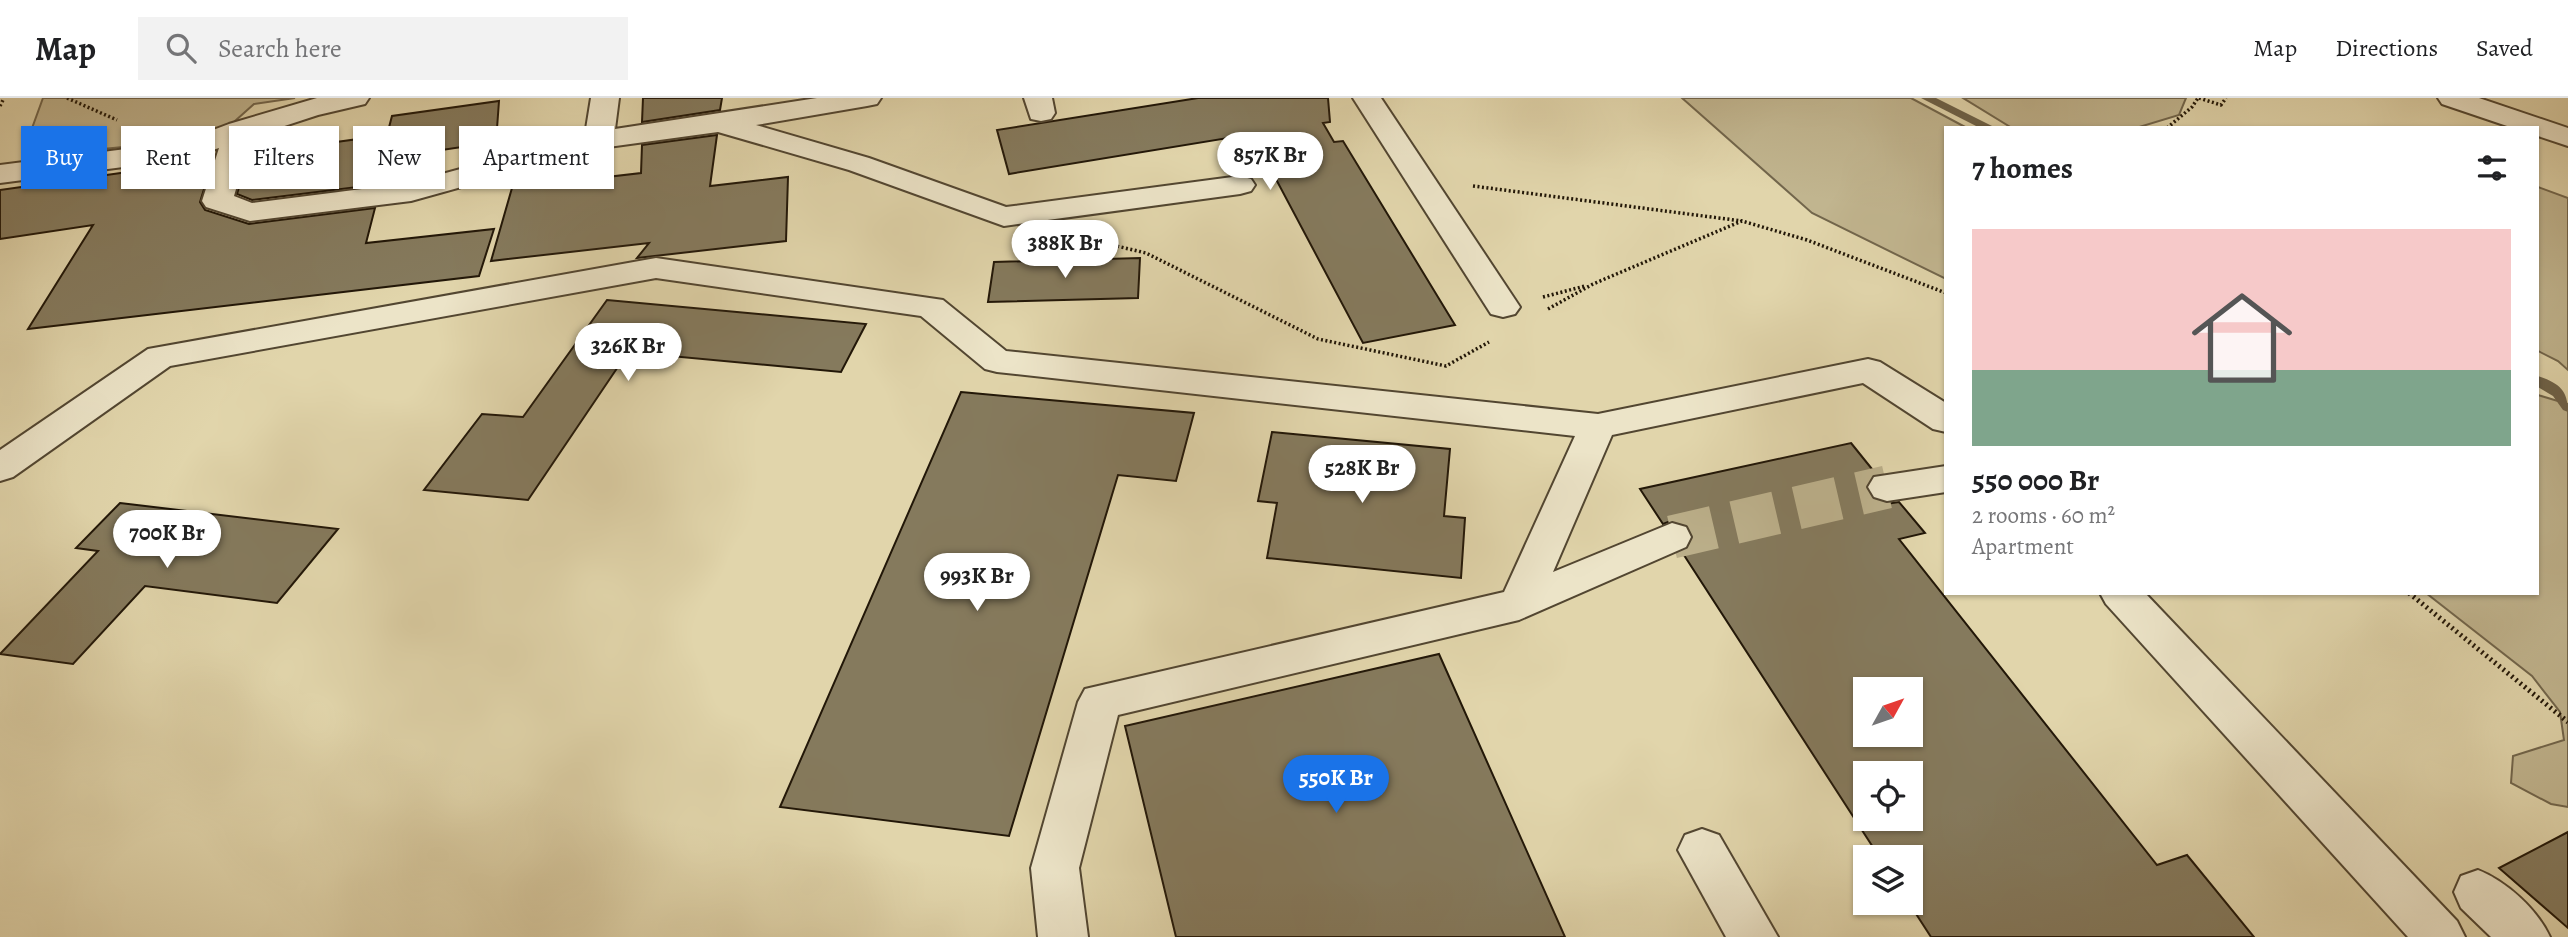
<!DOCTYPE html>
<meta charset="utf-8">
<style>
:root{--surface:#fff;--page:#f2f2f2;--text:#202124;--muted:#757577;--line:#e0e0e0;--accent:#1a73e8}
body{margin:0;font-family:Alegreya,serif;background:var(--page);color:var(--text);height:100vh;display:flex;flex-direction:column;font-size:26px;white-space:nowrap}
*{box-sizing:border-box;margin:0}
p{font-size:23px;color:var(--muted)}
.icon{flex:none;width:38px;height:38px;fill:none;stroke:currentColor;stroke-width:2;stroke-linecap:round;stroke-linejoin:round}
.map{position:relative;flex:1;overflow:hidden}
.panel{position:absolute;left:1944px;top:28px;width:595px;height:469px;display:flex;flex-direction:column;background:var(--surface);border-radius:0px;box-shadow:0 2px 5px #0004}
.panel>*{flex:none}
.guide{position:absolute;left:21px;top:28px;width:665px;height:63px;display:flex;gap:14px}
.needle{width:46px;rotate:50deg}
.controls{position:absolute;left:1853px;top:579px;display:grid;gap:14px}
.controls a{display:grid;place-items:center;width:70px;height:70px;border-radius:0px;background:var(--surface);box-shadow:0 2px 5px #0004;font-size:35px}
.price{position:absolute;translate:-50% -60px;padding:0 16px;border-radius:24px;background:#fff;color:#222;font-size:23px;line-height:46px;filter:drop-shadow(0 2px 4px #0008)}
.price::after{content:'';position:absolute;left:50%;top:42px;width:21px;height:16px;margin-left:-10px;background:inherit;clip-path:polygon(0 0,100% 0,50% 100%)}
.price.current{background:var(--accent);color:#fff}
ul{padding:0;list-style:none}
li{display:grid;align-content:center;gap:14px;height:371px;padding:0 28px}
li+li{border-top:2px solid var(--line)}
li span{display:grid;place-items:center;height:217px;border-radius:0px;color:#555}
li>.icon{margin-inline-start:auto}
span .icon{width:126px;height:126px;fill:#fffc;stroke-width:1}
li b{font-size:30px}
h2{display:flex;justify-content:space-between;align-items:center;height:84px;padding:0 28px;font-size:30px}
.pill{padding:0 24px;border-radius:0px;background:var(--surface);box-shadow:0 2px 5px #0004;font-size:24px;line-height:63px}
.pill.current{background:var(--accent);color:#fff}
header{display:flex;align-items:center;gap:42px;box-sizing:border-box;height:98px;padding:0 35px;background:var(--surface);border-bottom:2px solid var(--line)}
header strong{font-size:33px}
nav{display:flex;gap:38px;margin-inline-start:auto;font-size:24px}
.search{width:490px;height:63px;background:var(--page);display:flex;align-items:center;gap:18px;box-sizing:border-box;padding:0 24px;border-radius:0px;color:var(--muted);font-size:26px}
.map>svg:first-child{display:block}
.green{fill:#c1b58f;stroke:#72664c;stroke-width:2}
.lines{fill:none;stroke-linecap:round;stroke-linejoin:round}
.stream{fill:#6e6249;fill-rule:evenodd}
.building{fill:#857a5d;stroke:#221708;stroke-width:2;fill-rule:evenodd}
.minor-tunnel{stroke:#bbaf8a;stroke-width:43;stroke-dasharray:43 21;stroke-linecap:butt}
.minor-casing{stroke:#524631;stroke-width:4}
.path-far1{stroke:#221708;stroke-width:3.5;stroke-dasharray:2 2.5;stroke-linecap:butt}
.path{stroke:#221708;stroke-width:5;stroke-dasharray:2 3.5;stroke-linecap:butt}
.minor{fill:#ece4c8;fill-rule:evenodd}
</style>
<header>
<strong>Map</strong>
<div class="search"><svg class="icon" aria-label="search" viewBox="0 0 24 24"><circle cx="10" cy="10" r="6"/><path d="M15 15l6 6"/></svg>Search here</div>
<nav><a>Map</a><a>Directions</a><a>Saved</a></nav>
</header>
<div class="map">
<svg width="2568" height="839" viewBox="0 0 2568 839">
<rect width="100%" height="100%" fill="#e1d5ab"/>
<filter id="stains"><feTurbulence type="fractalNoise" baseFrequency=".00286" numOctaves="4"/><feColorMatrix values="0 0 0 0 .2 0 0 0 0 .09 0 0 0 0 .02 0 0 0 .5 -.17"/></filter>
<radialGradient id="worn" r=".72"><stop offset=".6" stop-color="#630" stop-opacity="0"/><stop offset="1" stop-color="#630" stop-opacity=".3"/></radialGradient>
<!-- green -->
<g class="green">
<path d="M43,0H295L254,6L216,40L82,53L23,55Z"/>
<path d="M1682,0H1911L1967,30H1946V181L1812,115Z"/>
<path d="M1963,0H2186L2179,17L2136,30H2012Z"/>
<path d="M2538,89L2568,100V272L2558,263L2538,253Z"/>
<path d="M2538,297L2568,306V709L2551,706L2511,685L2513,658L2564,642L2560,614L2532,578L2426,495H2538Z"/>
</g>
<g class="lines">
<!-- stream -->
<g class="stream">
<path d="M1921,0H1936L1996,30H1980Z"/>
<path d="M2538,278C2559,285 2568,292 2568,314L2563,312L2553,298L2538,289Z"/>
</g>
</g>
<!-- building -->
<g class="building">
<path d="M643,0H722L720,12L642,24Z"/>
<path d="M1198,0H1328L1330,24L1323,25L1334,44L1343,43L1455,227L1363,245L1252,36L1009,76L997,32Z"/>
<path d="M499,3L496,44L388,60L382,86L252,102L237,96L249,56L387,37L392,18Z"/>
<path d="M717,37L710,88L788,79L786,143L637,160L649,145L491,163L512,90L641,75L642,47Z"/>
<path d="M213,62L200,104L205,112L249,126L375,110L366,145L494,131L479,178L28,231L93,127L0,141V92Z"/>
<path d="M1140,160L1138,200L988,204L994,164Z"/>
<path d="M607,202L866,226L841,274L628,254L528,402L424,392L482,316L523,319Z"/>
<path d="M961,294L1194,315L1176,383L1118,377L1009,738L780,709Z"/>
<path d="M1272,334L1450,351L1444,418L1465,420L1461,480L1267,460L1277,405L1258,403Z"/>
<path d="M1851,345L1876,376L1872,378L1866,388L1872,400L1886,406L1899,404L1925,435L1899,441L2157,767L2187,757L2254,839H1931L1909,805L1911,760H1880L1682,454L1688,450L1693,440L1688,428L1673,422L1663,426L1640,391ZM1866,592H1911V637H1866ZM1866,676H1911V721H1866Z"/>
<path d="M120,405L338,431L277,505L145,488L73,566L0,556L98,453L76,450Z"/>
<path d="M1439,556L1565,839H1176L1125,628Z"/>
<path d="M2568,734V830L2499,770Z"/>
</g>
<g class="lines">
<!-- minor-tunnel -->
<path class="minor-tunnel" d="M1672,439L1887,389"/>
<!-- minor casing -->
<g class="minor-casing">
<g id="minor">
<path d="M317,0H369L365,6L318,17L251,39L234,98L252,105L409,85L585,37L591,0H619L615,31L817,0H881L877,6L867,8L756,27L869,60L1006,109L1240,78L1251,81L1255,87L1251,93L1240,96L1004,128L849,72L718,34L601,50L411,103L250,123L206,109L202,103L219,50L185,61L0,85V67L181,44L229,26Z"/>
<path d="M1024,0H1052L1055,15L1051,21L1041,23L1031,21Z"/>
<path d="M1353,0H1381L1520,209L1515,216L1503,219L1491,216Z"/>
<path d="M2438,0H2479L2568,30V48L2538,38V30H2513L2442,6Z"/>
<path d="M656,160L943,202L1006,253L1598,316L1868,261L1880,264L1946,305V334L1933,331L1863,285L1612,337L1553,474L1672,425L1686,429L1691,439L1686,449L1519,522L1118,617L1079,770L1088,839H1038L1031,770L1078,604L1085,591L1504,494L1575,338L997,274L985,271L921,218L656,180L170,268L13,379L0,383V352L148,251Z"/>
<path d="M1946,368V394L1887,403L1874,399L1868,389L1874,379Z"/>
<path d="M2100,495H2145L2457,823L2465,839H2408L2106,506Z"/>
<path d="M1702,731L1719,737L1778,839H1726L1678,752L1685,737Z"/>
<path d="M2478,772C2506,783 2537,811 2550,839H2491L2461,810L2454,794L2461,778Z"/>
</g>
</g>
<!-- path-far1 -->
<g class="path-far1">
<path d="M67,0L117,22"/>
<path d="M2199,0L2221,7L2226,0"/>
<path d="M0,8L4,0"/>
<path d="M2167,30L2192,9L2198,0"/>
<path d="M1473,88L1742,123"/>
<path d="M1104,145L1146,155L1318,241L1446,268L1489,244"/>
<path d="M1543,199L1585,188"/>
<path d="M1548,211L1593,186L1742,123L1807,142L1946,195"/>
</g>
<!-- path -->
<path class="path" d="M2409,495L2568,624"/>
<!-- minor -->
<use href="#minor" class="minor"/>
</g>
<rect width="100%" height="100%" filter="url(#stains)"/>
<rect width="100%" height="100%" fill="url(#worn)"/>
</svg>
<div class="controls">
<a><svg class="needle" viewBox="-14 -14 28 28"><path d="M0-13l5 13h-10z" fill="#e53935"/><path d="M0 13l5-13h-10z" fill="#757577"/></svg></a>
<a><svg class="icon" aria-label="locate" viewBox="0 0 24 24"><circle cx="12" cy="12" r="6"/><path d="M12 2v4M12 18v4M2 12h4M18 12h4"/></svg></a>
<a><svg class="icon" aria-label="layers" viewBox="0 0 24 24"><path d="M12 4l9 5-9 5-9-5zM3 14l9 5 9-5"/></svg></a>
</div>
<b class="price" style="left:1270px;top:94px">857K Br</b>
<b class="price" style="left:1065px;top:182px">388K Br</b>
<b class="price" style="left:628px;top:285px">326K Br</b>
<b class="price" style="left:1362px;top:407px">528K Br</b>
<b class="price" style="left:167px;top:472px">700K Br</b>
<b class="price" style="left:977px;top:515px">993K Br</b>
<b class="price current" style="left:1336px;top:717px">550K Br</b>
<div class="guide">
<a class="pill current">Buy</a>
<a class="pill">Rent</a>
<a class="pill">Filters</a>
<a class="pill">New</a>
<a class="pill">Apartment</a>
</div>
<section class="panel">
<h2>7 homes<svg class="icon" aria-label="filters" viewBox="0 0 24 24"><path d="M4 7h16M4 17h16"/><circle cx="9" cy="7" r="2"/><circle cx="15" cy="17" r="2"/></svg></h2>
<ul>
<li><span style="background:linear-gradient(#f6c9c9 65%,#7fa58c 0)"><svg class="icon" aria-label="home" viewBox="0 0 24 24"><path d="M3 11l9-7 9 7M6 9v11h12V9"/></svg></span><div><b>550 000 Br</b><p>2 rooms · 60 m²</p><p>Apartment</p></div></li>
</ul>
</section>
</div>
